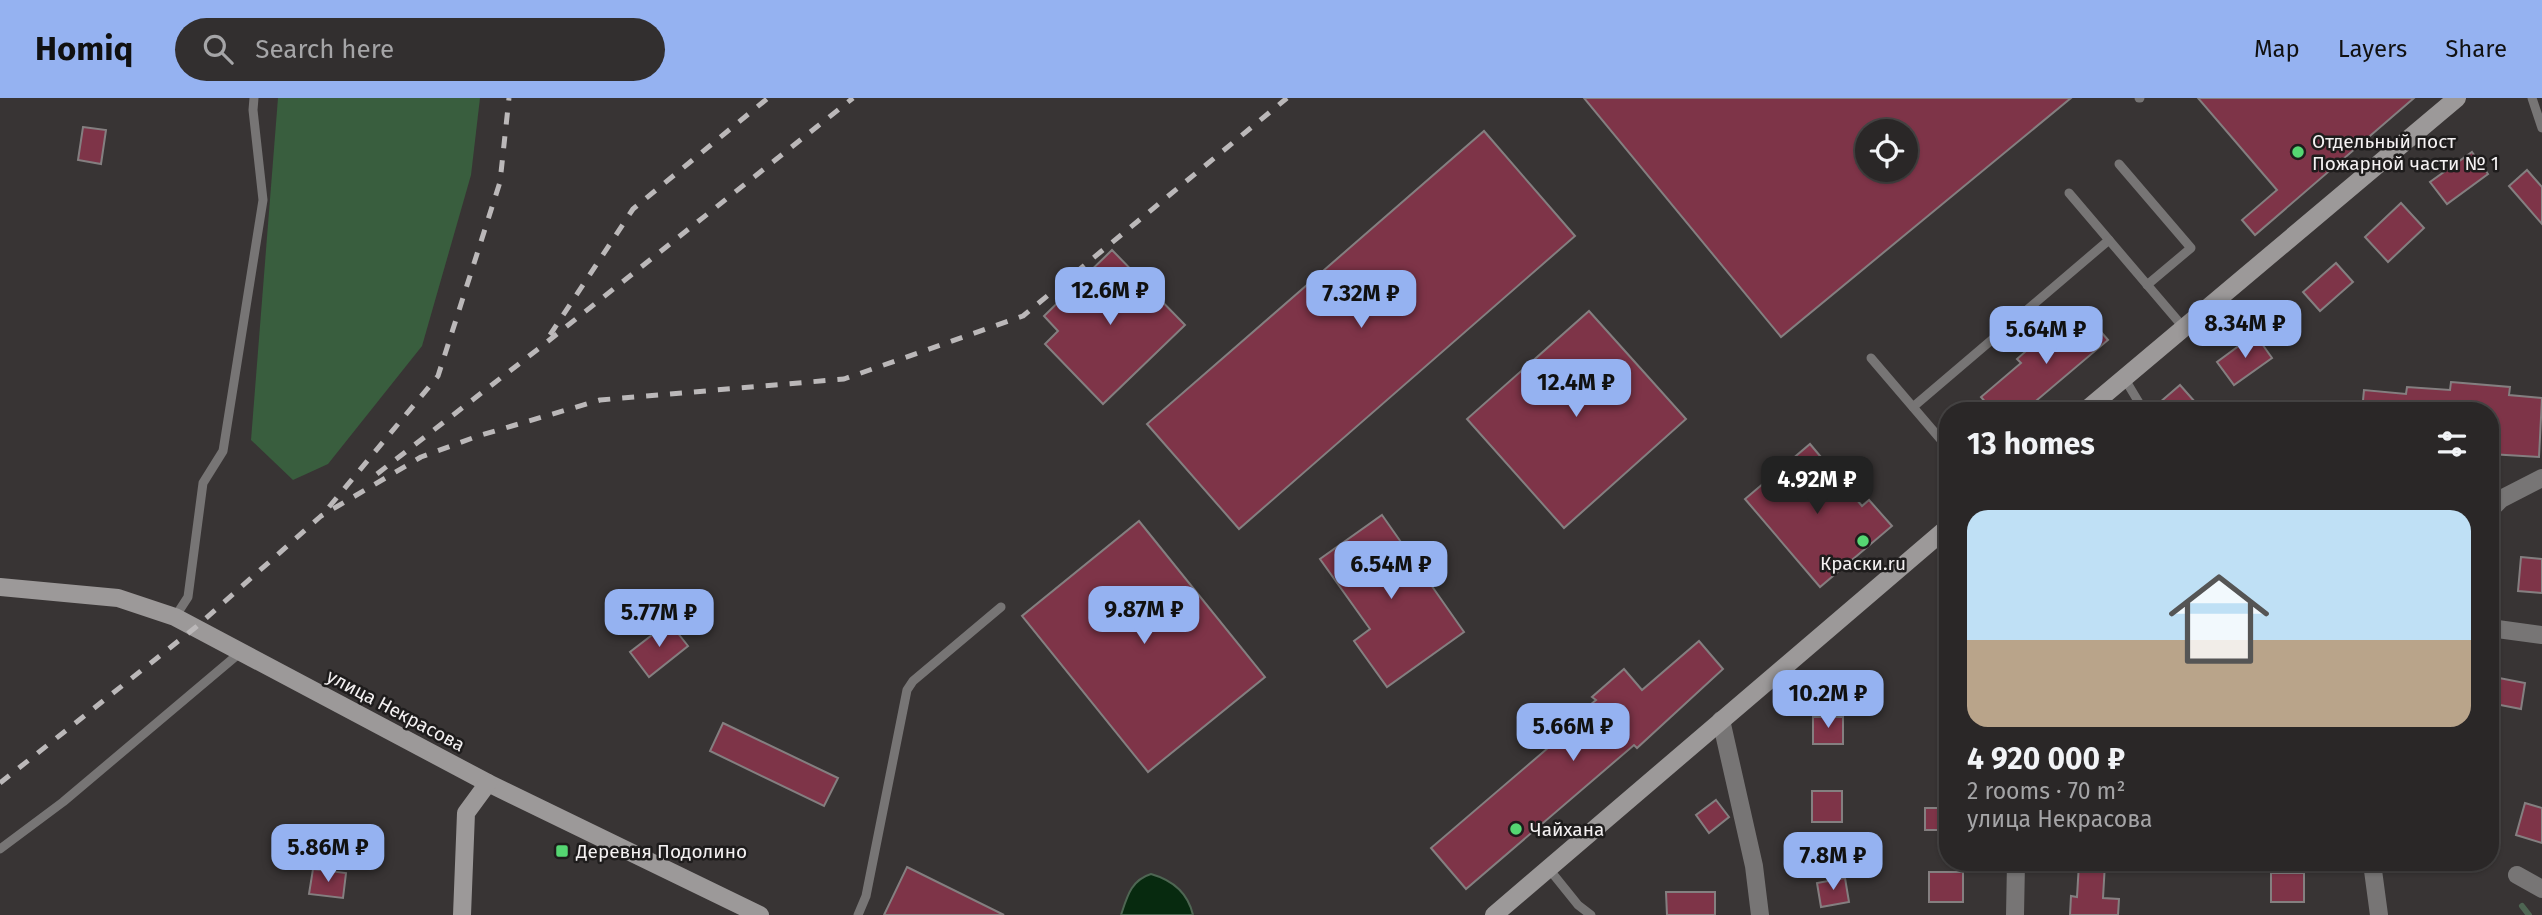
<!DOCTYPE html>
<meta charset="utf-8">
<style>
:root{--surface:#2a2727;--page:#322f2f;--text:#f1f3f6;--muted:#a5a5a7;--line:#464444;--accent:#95b2f1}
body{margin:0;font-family:"Fira Sans",sans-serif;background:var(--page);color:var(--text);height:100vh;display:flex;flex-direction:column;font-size:26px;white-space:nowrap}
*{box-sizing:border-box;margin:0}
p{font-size:23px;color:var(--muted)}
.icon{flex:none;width:38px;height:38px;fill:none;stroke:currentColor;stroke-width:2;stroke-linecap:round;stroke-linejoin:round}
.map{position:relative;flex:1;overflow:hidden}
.details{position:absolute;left:1939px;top:304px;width:560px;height:469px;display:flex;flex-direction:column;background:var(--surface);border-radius:28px;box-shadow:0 2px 5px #0004,0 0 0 2px var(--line)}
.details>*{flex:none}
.controls{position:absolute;left:1855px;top:21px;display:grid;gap:14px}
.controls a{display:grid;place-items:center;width:63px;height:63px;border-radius:50%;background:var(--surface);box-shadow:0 2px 5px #0004,0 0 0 2px var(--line);font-size:35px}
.price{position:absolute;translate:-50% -60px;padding:0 16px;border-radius:14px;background:var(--accent);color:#111;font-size:23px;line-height:46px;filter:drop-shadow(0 2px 4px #0008)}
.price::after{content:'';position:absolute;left:50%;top:42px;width:21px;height:16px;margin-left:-10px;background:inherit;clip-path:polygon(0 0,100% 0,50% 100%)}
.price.selected{background:#222;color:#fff}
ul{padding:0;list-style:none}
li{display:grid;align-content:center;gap:14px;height:371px;padding:0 28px}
li span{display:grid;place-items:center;height:217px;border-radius:21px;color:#555}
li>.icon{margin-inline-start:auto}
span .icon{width:126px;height:126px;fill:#fffc;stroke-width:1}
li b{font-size:30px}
h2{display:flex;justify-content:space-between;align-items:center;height:84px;padding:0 28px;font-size:30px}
header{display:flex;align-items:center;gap:42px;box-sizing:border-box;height:98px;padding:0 35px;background:var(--accent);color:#111}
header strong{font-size:33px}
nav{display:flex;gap:38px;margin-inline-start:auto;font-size:24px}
.search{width:490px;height:63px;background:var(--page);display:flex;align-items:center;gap:18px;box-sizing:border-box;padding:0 24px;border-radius:38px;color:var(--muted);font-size:26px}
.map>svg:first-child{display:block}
.green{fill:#395e3e}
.water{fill:#072a0f;stroke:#4e6653;stroke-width:2}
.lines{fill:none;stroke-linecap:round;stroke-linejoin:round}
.stream{stroke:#4e6653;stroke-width:6}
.building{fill:#7e3448;stroke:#847f80;stroke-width:2;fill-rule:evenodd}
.lane{stroke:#777575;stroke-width:9}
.street{stroke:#777575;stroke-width:18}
.secondary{stroke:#9c9999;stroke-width:18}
.rail{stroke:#bbb8b9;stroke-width:5;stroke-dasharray:12 12;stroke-linecap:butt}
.poi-dot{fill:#55d672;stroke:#1e1c1c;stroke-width:2.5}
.labels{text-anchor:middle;stroke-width:5;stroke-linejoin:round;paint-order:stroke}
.poi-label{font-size:19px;fill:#f4f1f2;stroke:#1e1c1c;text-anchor:start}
.street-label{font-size:19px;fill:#f4f1f2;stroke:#1e1c1c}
</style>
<header>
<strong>Homiq</strong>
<div class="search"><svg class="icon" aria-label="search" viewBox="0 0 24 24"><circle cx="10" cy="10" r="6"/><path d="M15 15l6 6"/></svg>Search here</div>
<nav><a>Map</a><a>Layers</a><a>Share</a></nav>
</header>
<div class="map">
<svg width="2542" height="817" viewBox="0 0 2542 817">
<rect width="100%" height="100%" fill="#383434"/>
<!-- green -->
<path class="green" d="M278,0H480L471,77L422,248L328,366L293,382L251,342Z"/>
<!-- water -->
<path class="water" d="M1151,776C1172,782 1188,795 1193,817H1121C1127,799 1131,782 1151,776Z"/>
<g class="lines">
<!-- stream -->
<path class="stream" d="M2522,808L2529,817"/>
</g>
<!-- building -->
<g class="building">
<path d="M1584,0H2071L1781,239ZM1867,33H1906V72H1867Z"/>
<path d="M2198,0H2414L2255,137L2242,122L2277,92Z"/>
<path d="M83,29L106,32L101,66L78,62Z"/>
<path d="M1484,33L1575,138L1239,431L1147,326Z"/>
<path d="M2472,54L2488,76L2447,106L2430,84Z"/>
<path d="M2527,72L2542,89V126L2509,88Z"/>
<path d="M2401,105L2424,130L2388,164L2365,139Z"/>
<path d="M1112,152L1185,227L1103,306L1045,246L1058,233L1044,218Z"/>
<path d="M2336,165L2353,184L2320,213L2303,194Z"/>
<path d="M1589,213L1686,321L1564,430L1467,321Z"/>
<path d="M2083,213L2108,242L2024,313H1993L1981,299L2021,265L2017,261L2042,239L2046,244Z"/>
<path d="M2255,236L2272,260L2234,287L2217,264Z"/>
<path d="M2451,284L2510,289L2509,297L2542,300L2539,359L2490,356V313H2362L2364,292L2406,296L2407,289L2450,292Z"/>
<path d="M2180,287L2203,313H2151V312Z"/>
<path d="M1810,346L1862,408L1869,402L1892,428L1820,489L1745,401Z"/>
<path d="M1382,417L1464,534L1387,589L1354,543L1370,531L1320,461Z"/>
<path d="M1139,423L1265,579L1148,674L1022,518Z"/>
<path d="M2521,459L2542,461V495L2518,493Z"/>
<path d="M669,524L688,548L649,579L630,554Z"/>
<path d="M1699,543L1723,571L1637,650L1634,647L1466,791L1431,750L1583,620L1579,616L1596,602L1592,599L1624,571L1642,592Z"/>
<path d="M2494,579L2525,585L2521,611L2490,605Z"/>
<rect x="1813" y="619" width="30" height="27"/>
<path d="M723,625L838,680L824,708L710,653Z"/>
<rect x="1812" y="693" width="30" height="31"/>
<path d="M1716,702L1729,719L1709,735L1696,717Z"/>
<path d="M2525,705L2542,710V745L2516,737Z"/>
<rect x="1925" y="710" width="23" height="22"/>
<path d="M2079,765H2105L2103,800L2119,801L2118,817H2070L2071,798L2077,799Z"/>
<path d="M907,769L1004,817H884Z"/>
<path d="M313,771L346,775L343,800L309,796Z"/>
<rect x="1929" y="774" width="34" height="30"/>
<rect x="2271" y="775" width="33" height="29"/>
<path d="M1845,780L1849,804L1821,809L1817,785Z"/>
<path d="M1666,794H1715V817H1667Z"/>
</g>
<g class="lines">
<!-- lane -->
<g class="lane">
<path d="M2139,0H2140"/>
<path d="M2532,0L2542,30"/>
<path d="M2119,66L2191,150L2147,187"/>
<path d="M2069,95L2109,142"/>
<path d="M1871,260L1948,350"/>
<path d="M2122,282L2129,288L2144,313"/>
<path d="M1913,309L2109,142L2184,230"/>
<path d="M175,519L188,499L203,385L223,353L263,102L253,12L254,0"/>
<path d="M0,751L63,704L242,553"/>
<path d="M1549,771L1578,807L1591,817"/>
<path d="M858,817L866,798L907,592L913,583L1001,509"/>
</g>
<!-- street -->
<g class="street">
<path d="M2490,412L2501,401L2542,380"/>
<path d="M2490,530L2542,537"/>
<path d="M1721,622L1754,768L1760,817"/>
<path d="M2372,765L2379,817"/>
<path d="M2517,777L2542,791"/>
<path d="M2015,817L2016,765"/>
</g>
<!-- secondary -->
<g class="secondary">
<path d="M2085,313L2457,0"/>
<path d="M0,489L118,500L175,519L488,685L760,817"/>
<path d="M462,817L466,715L488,685"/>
<path d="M1494,817L1948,429"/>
</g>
<!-- rail -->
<g class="rail">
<path d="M550,237L633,111L768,0"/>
<path d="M377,376L542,248L853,0"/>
<path d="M329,409L438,278L500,84L509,0"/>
<path d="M0,685L196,529L321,418L421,359L478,338L600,302L844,281L1023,218L1287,0"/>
</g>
</g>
<!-- markers -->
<g class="poi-dot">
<circle cx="2298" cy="54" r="7"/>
<circle cx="1863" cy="443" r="7"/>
<circle cx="1516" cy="731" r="7"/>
<rect x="555" y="746" width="14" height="14" rx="3.5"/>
</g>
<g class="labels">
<!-- poi labels -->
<g class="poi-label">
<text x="2312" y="50">Отдельный пост<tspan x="2312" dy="22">Пожарной части № 1</tspan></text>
<text x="1863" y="472" text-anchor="middle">Краски.ru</text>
<text x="1530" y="738">Чайхана</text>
<text x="576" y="760">Деревня Подолино</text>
</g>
<!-- street labels -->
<g class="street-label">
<text transform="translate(396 612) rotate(28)" y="7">улица Некрасова</text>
</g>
</g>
</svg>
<div class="controls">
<a><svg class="icon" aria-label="locate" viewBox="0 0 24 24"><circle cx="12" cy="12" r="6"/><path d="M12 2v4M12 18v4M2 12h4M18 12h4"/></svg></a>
</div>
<b class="price" style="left:1110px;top:229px">12.6M ₽</b>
<b class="price" style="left:1361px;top:232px">7.32M ₽</b>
<b class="price" style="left:2245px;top:262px">8.34M ₽</b>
<b class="price" style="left:2046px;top:268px">5.64M ₽</b>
<b class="price" style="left:1576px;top:321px">12.4M ₽</b>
<b class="price selected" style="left:1817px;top:418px">4.92M ₽</b>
<b class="price" style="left:1391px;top:503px">6.54M ₽</b>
<b class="price" style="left:1144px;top:548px">9.87M ₽</b>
<b class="price" style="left:659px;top:551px">5.77M ₽</b>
<b class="price" style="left:1828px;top:632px">10.2M ₽</b>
<b class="price" style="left:1573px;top:665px">5.66M ₽</b>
<b class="price" style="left:328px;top:786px">5.86M ₽</b>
<b class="price" style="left:1833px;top:794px">7.8M ₽</b>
<section class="details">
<h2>13 homes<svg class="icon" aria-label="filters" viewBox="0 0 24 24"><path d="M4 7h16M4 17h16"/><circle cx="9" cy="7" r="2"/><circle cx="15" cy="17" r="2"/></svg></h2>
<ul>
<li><span style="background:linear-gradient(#bfe0f5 60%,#b9a48a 0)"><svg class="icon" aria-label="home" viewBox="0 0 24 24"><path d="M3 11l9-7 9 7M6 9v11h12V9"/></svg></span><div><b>4 920 000 ₽</b><p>2 rooms · 70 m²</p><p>улица Некрасова</p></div></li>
</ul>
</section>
</div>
